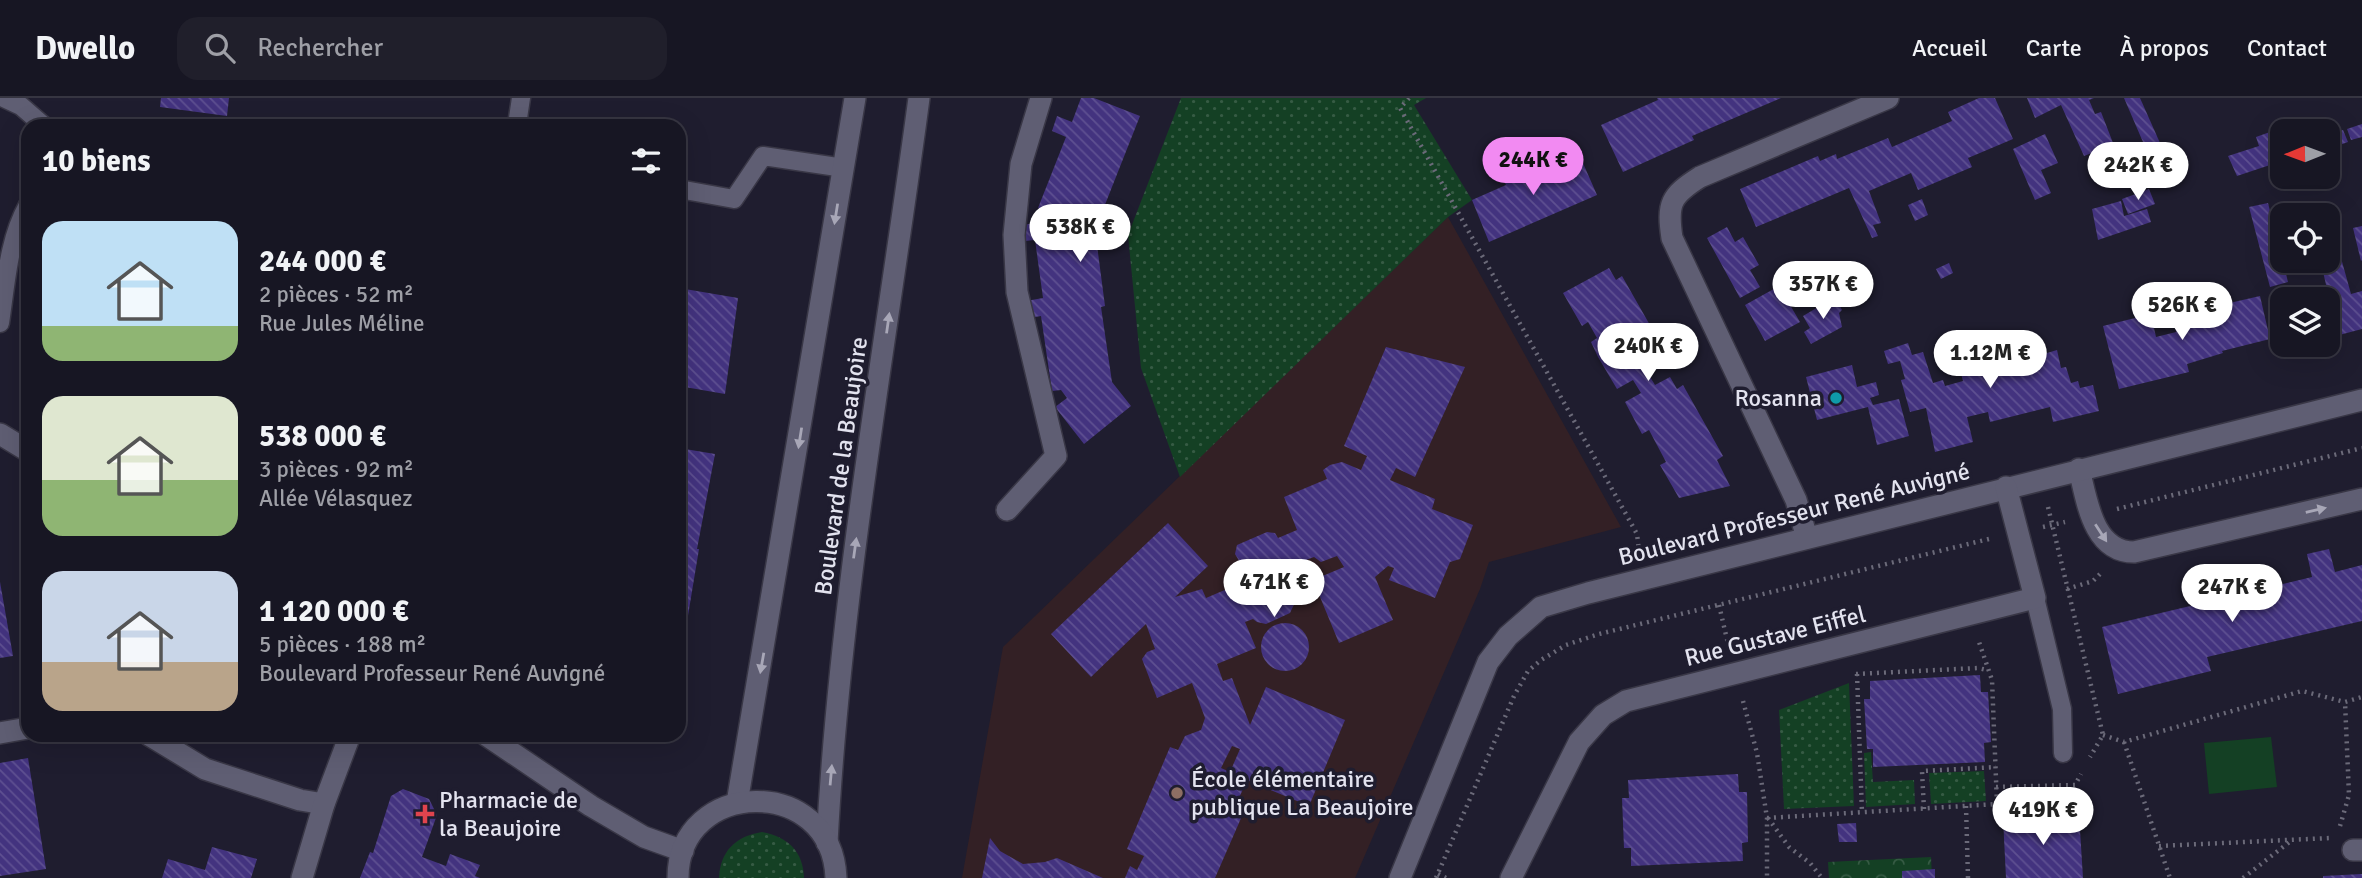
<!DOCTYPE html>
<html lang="fr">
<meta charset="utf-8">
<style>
:root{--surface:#171623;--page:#201f2b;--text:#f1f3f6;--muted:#9e9fa6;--line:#363541;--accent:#f28af2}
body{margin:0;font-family:Signika,sans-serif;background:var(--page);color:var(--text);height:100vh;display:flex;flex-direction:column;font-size:26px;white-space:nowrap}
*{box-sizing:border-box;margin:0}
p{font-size:23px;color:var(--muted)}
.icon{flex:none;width:38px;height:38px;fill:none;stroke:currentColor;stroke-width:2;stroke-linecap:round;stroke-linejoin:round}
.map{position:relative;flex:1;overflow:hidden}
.sheet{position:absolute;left:21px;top:21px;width:665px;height:623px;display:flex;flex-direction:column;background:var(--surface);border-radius:21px;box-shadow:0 7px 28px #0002,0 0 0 2px var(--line)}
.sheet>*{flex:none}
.needle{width:46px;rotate:269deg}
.controls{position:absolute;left:2270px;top:21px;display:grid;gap:14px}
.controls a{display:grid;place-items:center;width:70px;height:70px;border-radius:14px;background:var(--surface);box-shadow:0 7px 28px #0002,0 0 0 2px var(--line);font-size:35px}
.price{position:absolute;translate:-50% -60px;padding:0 16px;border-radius:24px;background:#fff;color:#222;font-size:23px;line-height:46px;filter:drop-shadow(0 2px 4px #0008)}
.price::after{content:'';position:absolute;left:50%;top:42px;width:21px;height:16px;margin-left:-10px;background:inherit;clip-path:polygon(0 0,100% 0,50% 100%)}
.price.current{background:var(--accent);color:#111}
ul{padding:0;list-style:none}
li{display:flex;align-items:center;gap:21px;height:175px;padding:0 21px}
li span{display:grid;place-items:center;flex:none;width:196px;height:140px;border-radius:21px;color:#555}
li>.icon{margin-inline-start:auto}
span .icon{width:84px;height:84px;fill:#fffc;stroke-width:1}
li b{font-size:30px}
h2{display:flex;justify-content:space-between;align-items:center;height:84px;padding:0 21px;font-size:30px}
header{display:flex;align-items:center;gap:42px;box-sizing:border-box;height:98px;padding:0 35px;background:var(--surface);border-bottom:2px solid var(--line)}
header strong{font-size:33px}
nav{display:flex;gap:38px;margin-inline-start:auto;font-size:24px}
.search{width:490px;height:63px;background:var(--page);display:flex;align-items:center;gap:18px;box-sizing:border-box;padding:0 24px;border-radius:21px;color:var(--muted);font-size:26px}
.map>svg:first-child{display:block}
.education{fill:#332025}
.grass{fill:url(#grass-dots)}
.park{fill:url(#park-crowns)}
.pitch{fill:#144024}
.building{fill:url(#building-back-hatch);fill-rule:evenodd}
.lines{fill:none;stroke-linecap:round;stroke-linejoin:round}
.lane-casing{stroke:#393746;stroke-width:21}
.street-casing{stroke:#393746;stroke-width:24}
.secondary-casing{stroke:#393746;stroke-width:24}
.path{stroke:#6b6a79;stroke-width:4.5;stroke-dasharray:2 5;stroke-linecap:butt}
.lane{stroke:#5f5e73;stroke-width:18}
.street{stroke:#5f5e73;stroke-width:21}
.secondary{stroke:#5f5e73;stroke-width:21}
.oneway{fill:#a8a7b7}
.culture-dot{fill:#0f9aa8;stroke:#1f1d2f;stroke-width:2.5}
.education-dot{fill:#8d6e63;stroke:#1f1d2f;stroke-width:2.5}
.health-dot{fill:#e0444e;stroke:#1f1d2f;stroke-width:2.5}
.labels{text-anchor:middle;stroke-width:7;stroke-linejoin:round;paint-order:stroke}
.poi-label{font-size:24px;fill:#e3e3ef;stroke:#1f1d2f;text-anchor:start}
.street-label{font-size:24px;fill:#e3e3ef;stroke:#1f1d2f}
</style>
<header>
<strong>Dwello</strong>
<div class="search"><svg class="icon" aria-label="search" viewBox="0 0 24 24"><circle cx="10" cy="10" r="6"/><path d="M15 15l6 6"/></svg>Rechercher</div>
<nav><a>Accueil</a><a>Carte</a><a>À propos</a><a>Contact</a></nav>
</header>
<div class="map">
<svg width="2362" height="780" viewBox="0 0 2362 780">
<defs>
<pattern id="grass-dots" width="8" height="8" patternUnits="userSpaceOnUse" patternTransform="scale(1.75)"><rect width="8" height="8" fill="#144024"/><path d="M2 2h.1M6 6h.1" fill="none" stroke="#365b44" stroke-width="1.8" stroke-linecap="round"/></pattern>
<pattern id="park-crowns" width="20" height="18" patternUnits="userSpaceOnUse" patternTransform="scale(1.75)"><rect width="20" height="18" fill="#144024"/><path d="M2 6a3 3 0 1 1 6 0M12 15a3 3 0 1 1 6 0" fill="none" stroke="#365b44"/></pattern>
<pattern id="building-back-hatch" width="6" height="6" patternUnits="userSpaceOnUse" patternTransform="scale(1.75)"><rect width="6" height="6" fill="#43337f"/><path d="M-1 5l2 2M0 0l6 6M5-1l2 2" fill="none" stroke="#5e5091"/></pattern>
</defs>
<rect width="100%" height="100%" fill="#1f1d2f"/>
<!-- education -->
<path class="education" d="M1448,119L1621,429L1489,464L1480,491L1355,780H962L1003,549Z"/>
<!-- grass -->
<g class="grass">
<path d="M1181,0H1426L1414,7L1472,102L1448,119L1180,379L1141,270L1128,137Z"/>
<path d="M1849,585L1854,708L1784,711L1779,612Z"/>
<path d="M1871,654L1873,684L1914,682L1915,706L1866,709L1864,655Z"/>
<path d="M1984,673L1986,703L1931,706L1929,675Z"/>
<path d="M762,734C788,739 803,753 804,780H719C720,753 736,738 762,734Z"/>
</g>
<!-- park -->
<path class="park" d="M1931,759L1932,780H1829L1828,764Z"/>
<!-- pitch -->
<path class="pitch" d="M2271,639L2277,689L2209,696L2204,645Z"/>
<!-- building -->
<g class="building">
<path d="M161,0H229L227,18L160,9Z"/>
<path d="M1081,0H1094L1140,18L1095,132L1105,208L1101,209L1112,284L1131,308L1084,346L1055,309L1067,300L1061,292L1052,293L1041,218L1029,220L1026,203L1043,200L1035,142L1025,143L1022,127L1043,124L1048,114L1038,110L1066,39L1052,33L1057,18L1072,24Z"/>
<path d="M1657,0H1781L1692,38L1694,42L1623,74L1601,27L1658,2Z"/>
<path d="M1979,0H1995L2013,41L1968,60L1972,69L1918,92L1911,75L1869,93L1881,125L1873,127L1878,138L1872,140L1849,90L1756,129L1740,91L1818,58L1820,63L1836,56L1837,61L1888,40L1892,49L1952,23L1948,14Z"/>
<path d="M2027,0H2094L2089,2L2095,16L2101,14L2115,50L2100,57L2097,53L2084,58L2061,7L2035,20Z"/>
<path d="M2124,0H2140L2160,45L2146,51Z"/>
<path d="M2362,26V39L2351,42L2347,31Z"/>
<path d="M2281,30L2282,63L2237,78L2228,58L2259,48L2256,39Z"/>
<path d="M2343,32L2348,44L2328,51V37Z"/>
<path d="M2045,36L2058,65L2041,72L2051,95L2035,102L2013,51Z"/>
<path d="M1579,56L1597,97L1489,144L1472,102L1506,87L1502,78L1522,69L1526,79Z"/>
<path d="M2149,91L2155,106L2128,116L2122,101Z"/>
<path d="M1922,101L1928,117L1915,123L1908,107Z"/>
<path d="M2121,103L2124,118L2147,111L2151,124L2098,142L2092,111Z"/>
<path d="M2268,105L2288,184L2270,189L2249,109Z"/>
<path d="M2362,128V162L2361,163L2353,130Z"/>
<path d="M1727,129L1735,144L1743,139L1759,167L1750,172L1760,189L1740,200L1707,140Z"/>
<path d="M2341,160L2351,196L2362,193V231L2328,240V205L2330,204L2321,165Z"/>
<path d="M1949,165L1953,175L1941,181L1936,171Z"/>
<path d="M1609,170L1616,182L1622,178L1663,250L1656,253L1663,265L1647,274L1655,287L1670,279L1677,291L1683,287L1723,358L1717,362L1730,388L1679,400L1660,367L1666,364L1649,332L1642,336L1625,304L1641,295L1633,282L1617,291L1598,259L1591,244L1597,240L1588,224L1582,228L1563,195Z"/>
<path d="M1810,171L1814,180L1783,195L1800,224L1765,243L1745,207Z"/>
<path d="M679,190L738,200L725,296L679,288Z"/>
<path d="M2260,198L2270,241L2222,253L2223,255L2187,266L2189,274L2119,291L2103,228L2151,216L2156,239L2176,234L2175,226L2213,217L2212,209Z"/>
<path d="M1835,199L1842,212L1839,215L1842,229L1811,246L1804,234L1810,230L1803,218Z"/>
<path d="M2001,242L2004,255L2035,248L2037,258L2057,252L2061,270L2066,269L2071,285L2078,283L2080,290L2093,287L2099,313L2053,324L2050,309L1990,324L1988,314L1967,319L1973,344L1935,354L1926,310L1910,314L1901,282L1905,281L1900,263L1888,266L1884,253L1908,245L1912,257L1923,254L1933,285L1943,282L1945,288L1963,283L1957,261L1973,257L1971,249Z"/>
<path d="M1386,249L1465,269L1415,379L1396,370L1390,382L1435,401L1432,411L1473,427L1460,461L1450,464L1435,500L1389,482L1394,470L1388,468L1375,479L1393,522L1339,545L1313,482L1344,469L1337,458L1321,464L1314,459L1293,467L1302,490L1290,515L1266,526L1257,524L1253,521L1245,524L1256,550L1217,566L1223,583L1232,580L1250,627L1266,589L1345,622L1309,708L1247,682L1239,700L1233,698L1229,707L1224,705L1222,709L1242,718L1215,780H1125L1130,768L1137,772L1144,758L1127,751L1170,649L1178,652L1185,638L1201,632L1205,620L1192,585L1157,600L1142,561L1147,554L1155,551L1146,526L1091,579L1051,536L1168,425L1208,468L1175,499L1202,491L1206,500L1227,491L1241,466L1235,456L1237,447L1267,434L1275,435L1278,440L1297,432L1284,399L1327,381L1323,372L1330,367L1342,364L1361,372L1367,358L1344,348ZM1232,648L1240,651L1230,674L1221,670Z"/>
<path d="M1852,267L1857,289L1876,284L1879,297L1870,300L1873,307L1899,301L1909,338L1877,347L1868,309L1817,322L1806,279Z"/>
<path d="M679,350L715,356L697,451H699L680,566Z"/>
<path d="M2329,451L2335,474L2362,467V523L2207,559L2211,573L2118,596L2102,529L2228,499L2223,477L2245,471L2250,494L2312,479L2307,456Z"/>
<path d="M0,484L13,558L0,560Z"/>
<circle cx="1285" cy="549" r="24"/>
<path d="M1980,577L1981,594H1988L1991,644L1984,645L1985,664L1873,669V651H1867L1864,601H1870V583Z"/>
<path d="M28,660L46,771L0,778V665Z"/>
<path d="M1738,676L1739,694H1747L1748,744L1742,745L1743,763L1631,768V750H1624L1622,700H1629L1628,682Z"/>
<path d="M403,691L429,701L437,717L422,759L446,768L450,756L480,767L475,778L480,780H360L370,754L373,755L391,698Z"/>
<path d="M2079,716L2083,780H2006L2003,720Z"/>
<path d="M1856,725L1857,744H1839L1837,726Z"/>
<path d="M990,740L1000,753L1023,766L1045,764L1057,760L1103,780H982Z"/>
<path d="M212,749L257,761L251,780H162L168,761L205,772Z"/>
<path d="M1935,771V780H1902V773Z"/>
<path d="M2362,776V780H2323V778Z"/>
</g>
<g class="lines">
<!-- lane casing -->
<g class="lane-casing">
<g id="lane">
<path d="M4,0L21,8L44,28"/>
<path d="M521,0L518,20L522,28"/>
<path d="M679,91L734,101L763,58L844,70"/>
<path d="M0,225C6,186 8,142 28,107"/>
<path d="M2035,500L2062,611L2063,655"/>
</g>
</g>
<!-- street casing -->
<g class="street-casing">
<g id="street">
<path d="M2079,371C2087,403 2093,454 2134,454L2362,401"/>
<path d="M1007,412L1056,358L1017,194L1014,137L1021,66L1041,0"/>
<path d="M1807,440L1796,402L1672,140C1667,106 1670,98 1700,79L1888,0"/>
<path d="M0,635L28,630"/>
<path d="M149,637L205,671L300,702L324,706"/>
<path d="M2353,752H2362"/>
<path d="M302,780L324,706L350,637"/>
<path d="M1400,780L1488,564L1508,538L1541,509L1588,495L2362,302"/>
<path d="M1511,780L1579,644L1603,617L1626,603L2035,500L2006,389"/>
</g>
</g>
<!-- secondary casing -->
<g class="secondary-casing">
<g id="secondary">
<path d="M0,336L28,353"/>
<path d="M486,637L591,708L644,739L683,753"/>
<path d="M737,705L855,0"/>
<path d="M827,745C840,495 886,247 919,0"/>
<path d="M678,780C678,680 832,676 836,780"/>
</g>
</g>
<!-- path -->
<g class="path">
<path d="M1409,0L1400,10L1637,436L1639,453"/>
<path d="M2048,409L2103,637L2090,659"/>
<path d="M2117,411L2362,350"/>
<path d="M2043,429L2065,424"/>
<path d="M2067,491L2093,483L2102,474"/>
<path d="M1719,507L1729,550"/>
<path d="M1856,576L1978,570L1987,572"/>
<path d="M1857,576L1862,715"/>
<path d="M1743,603L1757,655L1767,720V780"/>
<path d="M2103,637L2124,644L2302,593L2345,604L2362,599"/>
<path d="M2124,644L2170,780"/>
<path d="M1996,689L2075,687L2081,676"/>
<path d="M1966,708L1968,780"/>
<path d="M1924,711L1922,673L1996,669"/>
<path d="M1767,720L1997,706L1992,582L1978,541"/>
<path d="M1768,720L1789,749L1810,765L1822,780"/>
<path d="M2340,728L2349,697L2345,604"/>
<path d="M2159,748L2330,740"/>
<path d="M1438,776L1446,780"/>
<path d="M1436,780L1514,598L1528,573L1541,562L1566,547L1599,536L1993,440"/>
<path d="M2243,780L2292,742"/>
</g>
<!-- lane -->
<use href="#lane" class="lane"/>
<!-- street -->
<use href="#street" class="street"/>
<!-- secondary -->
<use href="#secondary" class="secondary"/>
</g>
<!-- one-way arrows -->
<defs><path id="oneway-solid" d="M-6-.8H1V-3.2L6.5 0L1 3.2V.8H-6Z" transform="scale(1.75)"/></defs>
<g class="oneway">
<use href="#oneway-solid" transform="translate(836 116) rotate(99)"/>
<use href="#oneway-solid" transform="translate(888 225) rotate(-82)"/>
<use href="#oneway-solid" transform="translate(800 340) rotate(99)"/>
<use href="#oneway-solid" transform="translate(2316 412) rotate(-13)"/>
<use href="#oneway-solid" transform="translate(2101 435) rotate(57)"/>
<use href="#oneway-solid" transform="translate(855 450) rotate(-82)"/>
<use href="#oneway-solid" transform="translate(762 565) rotate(100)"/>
<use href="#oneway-solid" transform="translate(831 677) rotate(-85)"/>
</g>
<!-- markers -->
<circle class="culture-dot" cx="1836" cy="300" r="7"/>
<circle class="education-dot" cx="1177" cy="695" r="7"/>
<path class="health-dot" d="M421.5 705.5h7v7h7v7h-7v7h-7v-7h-7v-7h7z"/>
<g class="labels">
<!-- poi labels -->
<g class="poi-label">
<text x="1822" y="308" text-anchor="end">Rosanna</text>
<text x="1191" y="689">École élémentaire<tspan x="1191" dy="28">publique La Beaujoire</tspan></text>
<text x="439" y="710">Pharmacie de<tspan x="439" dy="28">la Beaujoire</tspan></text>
</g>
<!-- street labels -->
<g class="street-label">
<text transform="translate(841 368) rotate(-82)" y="8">Boulevard de la Beaujoire</text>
<text transform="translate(1794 416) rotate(-14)" y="8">Boulevard Professeur René Auvigné</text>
<text transform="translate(1775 538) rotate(-14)" y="8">Rue Gustave Eiffel</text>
</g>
</g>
</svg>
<div class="controls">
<a><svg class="needle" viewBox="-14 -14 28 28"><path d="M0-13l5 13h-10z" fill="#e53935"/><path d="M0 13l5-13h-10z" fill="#9e9fa6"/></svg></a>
<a><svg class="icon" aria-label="locate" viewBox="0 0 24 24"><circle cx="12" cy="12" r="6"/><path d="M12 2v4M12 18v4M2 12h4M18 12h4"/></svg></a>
<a><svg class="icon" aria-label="layers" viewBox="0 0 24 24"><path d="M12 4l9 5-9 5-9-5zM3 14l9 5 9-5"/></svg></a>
</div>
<b class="price current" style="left:1533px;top:99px">244K €</b>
<b class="price" style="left:2138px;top:104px">242K €</b>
<b class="price" style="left:1080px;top:166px">538K €</b>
<b class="price" style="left:1823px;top:223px">357K €</b>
<b class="price" style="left:2182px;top:244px">526K €</b>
<b class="price" style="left:1648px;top:285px">240K €</b>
<b class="price" style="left:1990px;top:292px">1.12M €</b>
<b class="price" style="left:1274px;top:521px">471K €</b>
<b class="price" style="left:2232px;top:526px">247K €</b>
<b class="price" style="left:2043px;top:749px">419K €</b>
<section class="sheet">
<h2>10 biens<svg class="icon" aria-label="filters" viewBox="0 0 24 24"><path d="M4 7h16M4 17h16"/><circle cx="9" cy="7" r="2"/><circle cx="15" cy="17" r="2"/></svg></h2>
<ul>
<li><span style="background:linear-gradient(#bfe0f5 75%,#8fb573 0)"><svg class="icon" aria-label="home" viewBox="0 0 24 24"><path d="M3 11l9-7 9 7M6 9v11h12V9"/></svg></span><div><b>244 000 €</b><p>2 pièces · 52 m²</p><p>Rue Jules Méline</p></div></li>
<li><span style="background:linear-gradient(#dfe7d0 60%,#8fb573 0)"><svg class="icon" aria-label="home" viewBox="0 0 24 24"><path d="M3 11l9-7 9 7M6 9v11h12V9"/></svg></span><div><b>538 000 €</b><p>3 pièces · 92 m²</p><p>Allée Vélasquez</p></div></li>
<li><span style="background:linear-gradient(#c9d6e8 65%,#b9a48a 0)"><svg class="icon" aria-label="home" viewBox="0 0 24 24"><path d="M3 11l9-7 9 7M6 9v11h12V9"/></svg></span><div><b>1 120 000 €</b><p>5 pièces · 188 m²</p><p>Boulevard Professeur René Auvigné</p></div></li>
</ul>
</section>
</div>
